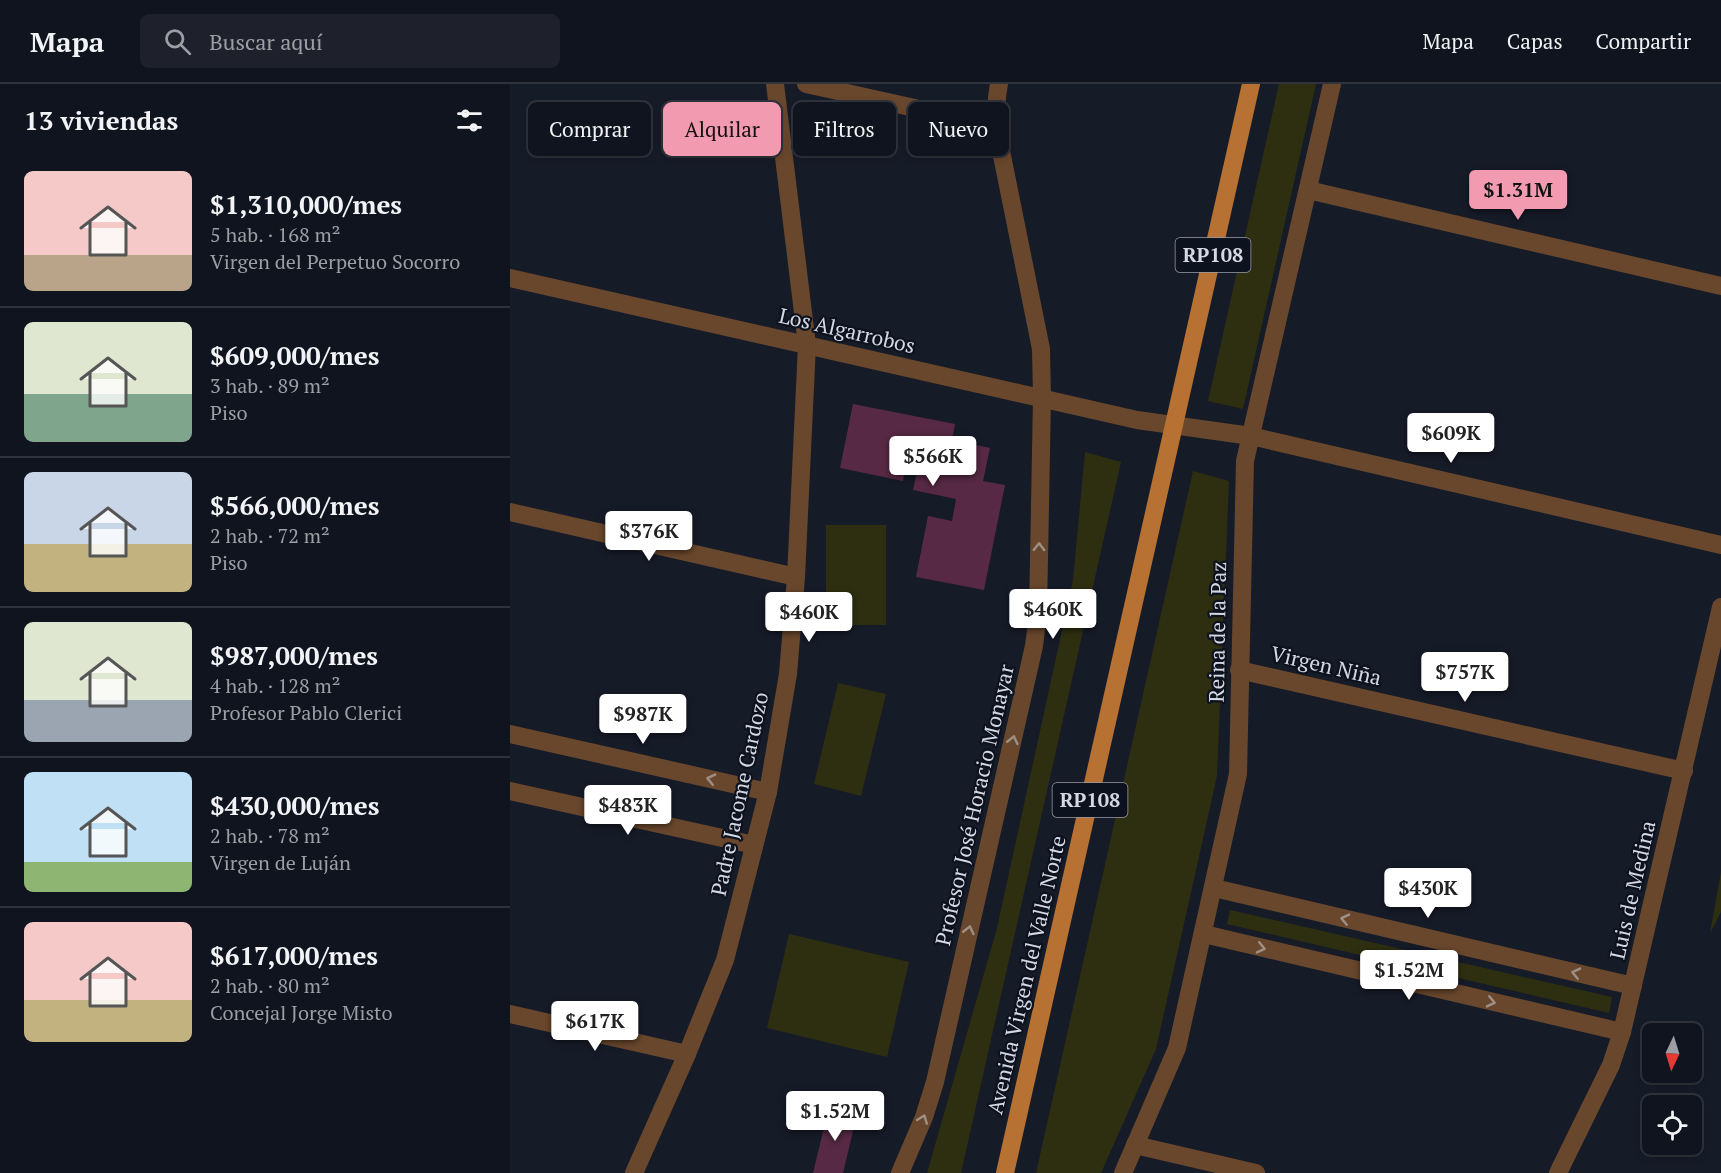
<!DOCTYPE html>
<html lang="es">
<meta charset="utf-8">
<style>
:root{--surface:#10141e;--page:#1e212b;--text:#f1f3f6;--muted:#9c9ea4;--line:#30333c;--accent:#f29ab0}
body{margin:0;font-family:"PT Serif",serif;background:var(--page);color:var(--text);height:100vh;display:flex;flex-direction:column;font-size:22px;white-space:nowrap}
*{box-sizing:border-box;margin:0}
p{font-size:20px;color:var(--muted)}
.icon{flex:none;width:33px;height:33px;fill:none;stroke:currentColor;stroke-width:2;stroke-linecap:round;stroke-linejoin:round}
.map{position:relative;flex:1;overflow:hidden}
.side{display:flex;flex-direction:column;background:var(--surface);width:510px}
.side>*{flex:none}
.guide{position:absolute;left:18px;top:18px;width:570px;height:54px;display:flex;gap:12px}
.needle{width:39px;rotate:184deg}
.fabs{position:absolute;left:1132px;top:939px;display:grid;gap:12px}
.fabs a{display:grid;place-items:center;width:60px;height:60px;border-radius:9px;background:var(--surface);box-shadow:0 3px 9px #0003,0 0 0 2px var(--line);font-size:30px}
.price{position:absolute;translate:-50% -51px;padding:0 14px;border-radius:6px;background:#fff;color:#222;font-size:20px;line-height:39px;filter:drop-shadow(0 2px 3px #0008)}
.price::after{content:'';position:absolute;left:50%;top:36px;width:18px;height:14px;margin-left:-9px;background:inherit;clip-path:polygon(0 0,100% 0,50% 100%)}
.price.selected{background:var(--accent);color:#111}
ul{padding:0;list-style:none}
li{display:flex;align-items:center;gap:18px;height:150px;padding:0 24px}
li+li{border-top:2px solid var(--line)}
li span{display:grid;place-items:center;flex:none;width:168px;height:120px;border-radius:9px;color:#555}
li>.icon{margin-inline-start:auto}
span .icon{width:72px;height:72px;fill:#fffc;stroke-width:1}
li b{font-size:26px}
h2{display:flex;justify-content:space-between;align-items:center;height:72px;padding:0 24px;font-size:26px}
.tag{padding:0 21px;border-radius:9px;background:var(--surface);box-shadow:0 3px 9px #0003,0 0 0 2px var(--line);font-size:21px;line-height:54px}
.tag.selected{background:var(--accent);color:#111}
header{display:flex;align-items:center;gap:36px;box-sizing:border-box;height:84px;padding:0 30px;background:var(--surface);border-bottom:2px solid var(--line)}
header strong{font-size:28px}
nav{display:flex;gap:33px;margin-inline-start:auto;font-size:21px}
.search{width:420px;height:54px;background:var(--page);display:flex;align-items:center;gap:15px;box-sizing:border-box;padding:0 21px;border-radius:9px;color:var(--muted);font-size:22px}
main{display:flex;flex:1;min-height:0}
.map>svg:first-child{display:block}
.green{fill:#2e2f10}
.building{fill:#572944}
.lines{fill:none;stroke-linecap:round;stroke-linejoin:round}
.minor{stroke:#69472c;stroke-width:18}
.major{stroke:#b77133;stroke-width:18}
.oneway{stroke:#9e9087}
.labels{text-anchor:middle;stroke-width:4.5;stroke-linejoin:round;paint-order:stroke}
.shield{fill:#0d121f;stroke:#989da8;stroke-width:1.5}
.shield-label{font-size:20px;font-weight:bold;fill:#d4d8e2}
.street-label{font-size:21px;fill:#d4d8e2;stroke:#0d121f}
</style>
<header>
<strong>Mapa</strong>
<div class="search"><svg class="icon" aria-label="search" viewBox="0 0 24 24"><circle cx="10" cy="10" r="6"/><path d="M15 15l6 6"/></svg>Buscar aquí</div>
<nav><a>Mapa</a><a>Capas</a><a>Compartir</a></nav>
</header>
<main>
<section class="side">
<h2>13 viviendas<svg class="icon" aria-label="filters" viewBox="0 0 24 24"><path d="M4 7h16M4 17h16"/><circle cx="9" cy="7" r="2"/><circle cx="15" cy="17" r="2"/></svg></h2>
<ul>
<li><span style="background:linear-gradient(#f6c9c9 70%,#b9a48a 0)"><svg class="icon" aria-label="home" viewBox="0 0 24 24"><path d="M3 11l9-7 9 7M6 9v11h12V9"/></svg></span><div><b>$1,310,000/mes</b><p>5 hab. · 168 m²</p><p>Virgen del Perpetuo Socorro</p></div></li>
<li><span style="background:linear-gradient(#dfe7d0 60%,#7fa58c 0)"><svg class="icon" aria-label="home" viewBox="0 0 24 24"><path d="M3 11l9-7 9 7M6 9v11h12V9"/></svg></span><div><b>$609,000/mes</b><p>3 hab. · 89 m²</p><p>Piso</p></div></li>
<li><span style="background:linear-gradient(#c9d6e8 60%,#c2b280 0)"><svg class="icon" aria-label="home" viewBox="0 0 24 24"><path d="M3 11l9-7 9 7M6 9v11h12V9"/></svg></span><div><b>$566,000/mes</b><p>2 hab. · 72 m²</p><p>Piso</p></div></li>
<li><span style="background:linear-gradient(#dfe7d0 65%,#9aa5b1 0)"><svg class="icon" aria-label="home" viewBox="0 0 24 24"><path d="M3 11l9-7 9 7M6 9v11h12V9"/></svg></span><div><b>$987,000/mes</b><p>4 hab. · 128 m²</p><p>Profesor Pablo Clerici</p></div></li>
<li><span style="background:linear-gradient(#bfe0f5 75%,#8fb573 0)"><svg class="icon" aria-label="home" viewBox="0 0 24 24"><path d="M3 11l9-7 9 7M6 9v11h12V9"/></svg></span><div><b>$430,000/mes</b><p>2 hab. · 78 m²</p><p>Virgen de Luján</p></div></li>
<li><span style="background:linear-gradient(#f6c9c9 65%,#c2b280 0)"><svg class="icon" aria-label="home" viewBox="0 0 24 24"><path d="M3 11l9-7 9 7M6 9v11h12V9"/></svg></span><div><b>$617,000/mes</b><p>2 hab. · 80 m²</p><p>Concejal Jorge Misto</p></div></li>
</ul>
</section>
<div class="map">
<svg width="1211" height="1089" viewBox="0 0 1211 1089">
<rect width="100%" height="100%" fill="#161b28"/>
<!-- green -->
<g class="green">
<path d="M769,0H806L733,325L698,317Z"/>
<path d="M575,368L611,378L451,1089H417L487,844L563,496Z"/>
<path d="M683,387L719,397L707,692L646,965L591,1089H526Z"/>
<rect x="316" y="441" width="60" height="100"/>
<path d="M328,599L376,610L351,712L304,700Z"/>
<path d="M1211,788V828L1200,849Z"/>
<path d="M720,826L1102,913L1099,929L717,840Z"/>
<path d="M279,850L399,878L377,973L257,944Z"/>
</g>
<!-- building -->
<g class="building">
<path d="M343,320L445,340L442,356L480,364L473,397L495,401L474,506L406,493L418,432L442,437L446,415L403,406L409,378L397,375L393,397L330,384Z"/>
<path d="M319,1023L347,1030L333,1089H303Z"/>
</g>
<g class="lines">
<!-- minor -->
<g class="minor">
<path d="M296,0L486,42"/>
<path d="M798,106L1211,202"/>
<path d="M0,194L627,336L741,352L1211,461"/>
<path d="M0,428L286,493"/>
<path d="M729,586L1174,687"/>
<path d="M0,650L258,708"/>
<path d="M0,707L244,761"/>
<path d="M704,804L1123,902"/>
<path d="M694,850L1112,948"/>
<path d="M0,930L177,970"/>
<path d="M625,1061L746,1089"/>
<path d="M124,1089L177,970L215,876L258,708L278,590L286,493L297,261L265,0"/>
<path d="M390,1089L414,1033L425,998L524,562L528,529L532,314L531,265L486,42L487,13L489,0"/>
<path d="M613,1089L667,964L728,690L735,377L822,0"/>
<path d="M1048,1089L1101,981L1112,948L1211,523"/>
</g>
<!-- major -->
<path class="major" d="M495,1089L741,0"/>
</g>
<!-- one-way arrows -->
<defs><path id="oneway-chevron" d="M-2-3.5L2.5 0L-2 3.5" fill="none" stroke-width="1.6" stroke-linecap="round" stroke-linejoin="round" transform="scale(1.5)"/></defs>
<g class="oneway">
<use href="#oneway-chevron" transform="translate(529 463) rotate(-89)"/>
<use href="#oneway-chevron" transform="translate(503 656) rotate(-77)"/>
<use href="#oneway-chevron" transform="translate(201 695) rotate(-167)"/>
<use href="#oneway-chevron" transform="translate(835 835) rotate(-167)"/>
<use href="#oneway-chevron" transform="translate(459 846) rotate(-77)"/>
<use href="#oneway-chevron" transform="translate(751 864) rotate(13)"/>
<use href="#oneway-chevron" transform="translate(1066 889) rotate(-167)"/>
<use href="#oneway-chevron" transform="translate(981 918) rotate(13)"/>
<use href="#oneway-chevron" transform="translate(413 1035) rotate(-69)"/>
</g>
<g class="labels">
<!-- shield labels -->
<g class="shield">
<rect x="665.5" y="154" width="75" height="34" rx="4.5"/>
<rect x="542.5" y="699" width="75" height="34" rx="4.5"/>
</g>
<g class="shield-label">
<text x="703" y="178">RP108</text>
<text x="580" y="723">RP108</text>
</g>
<!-- street labels -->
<g class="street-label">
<text transform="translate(337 247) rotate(13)" y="7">Los Algarrobos</text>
<text transform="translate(708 548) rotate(-89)" y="7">Reina de la Paz</text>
<text transform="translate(816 582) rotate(13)" y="7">Virgen Niña</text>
<text transform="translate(230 710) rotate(-78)" y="7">Padre Jacome Cardozo</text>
<text transform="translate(465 721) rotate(-77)" y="7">Profesor José Horacio Monayar</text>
<text transform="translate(1123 806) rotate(-77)" y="7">Luis de Medina</text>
<text transform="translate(517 891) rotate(-77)" y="7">Avenida Virgen del Valle Norte</text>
</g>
</g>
</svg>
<div class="fabs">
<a><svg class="needle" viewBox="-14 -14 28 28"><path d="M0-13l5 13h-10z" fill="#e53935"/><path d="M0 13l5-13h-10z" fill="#9c9ea4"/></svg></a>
<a><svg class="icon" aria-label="locate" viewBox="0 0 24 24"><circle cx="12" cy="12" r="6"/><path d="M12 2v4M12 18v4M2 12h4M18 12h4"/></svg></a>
</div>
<b class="price selected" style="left:1008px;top:137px">$1.31M</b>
<b class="price" style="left:941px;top:380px">$609K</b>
<b class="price" style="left:423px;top:403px">$566K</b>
<b class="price" style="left:139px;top:478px">$376K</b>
<b class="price" style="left:543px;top:556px">$460K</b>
<b class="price" style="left:299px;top:559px">$460K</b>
<b class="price" style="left:955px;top:619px">$757K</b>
<b class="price" style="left:133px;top:661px">$987K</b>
<b class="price" style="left:118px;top:752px">$483K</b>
<b class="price" style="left:918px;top:835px">$430K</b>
<b class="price" style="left:899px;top:917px">$1.52M</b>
<b class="price" style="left:85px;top:968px">$617K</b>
<b class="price" style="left:325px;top:1058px">$1.52M</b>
<div class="guide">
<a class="tag">Comprar</a>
<a class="tag selected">Alquilar</a>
<a class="tag">Filtros</a>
<a class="tag">Nuevo</a>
</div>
</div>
</main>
